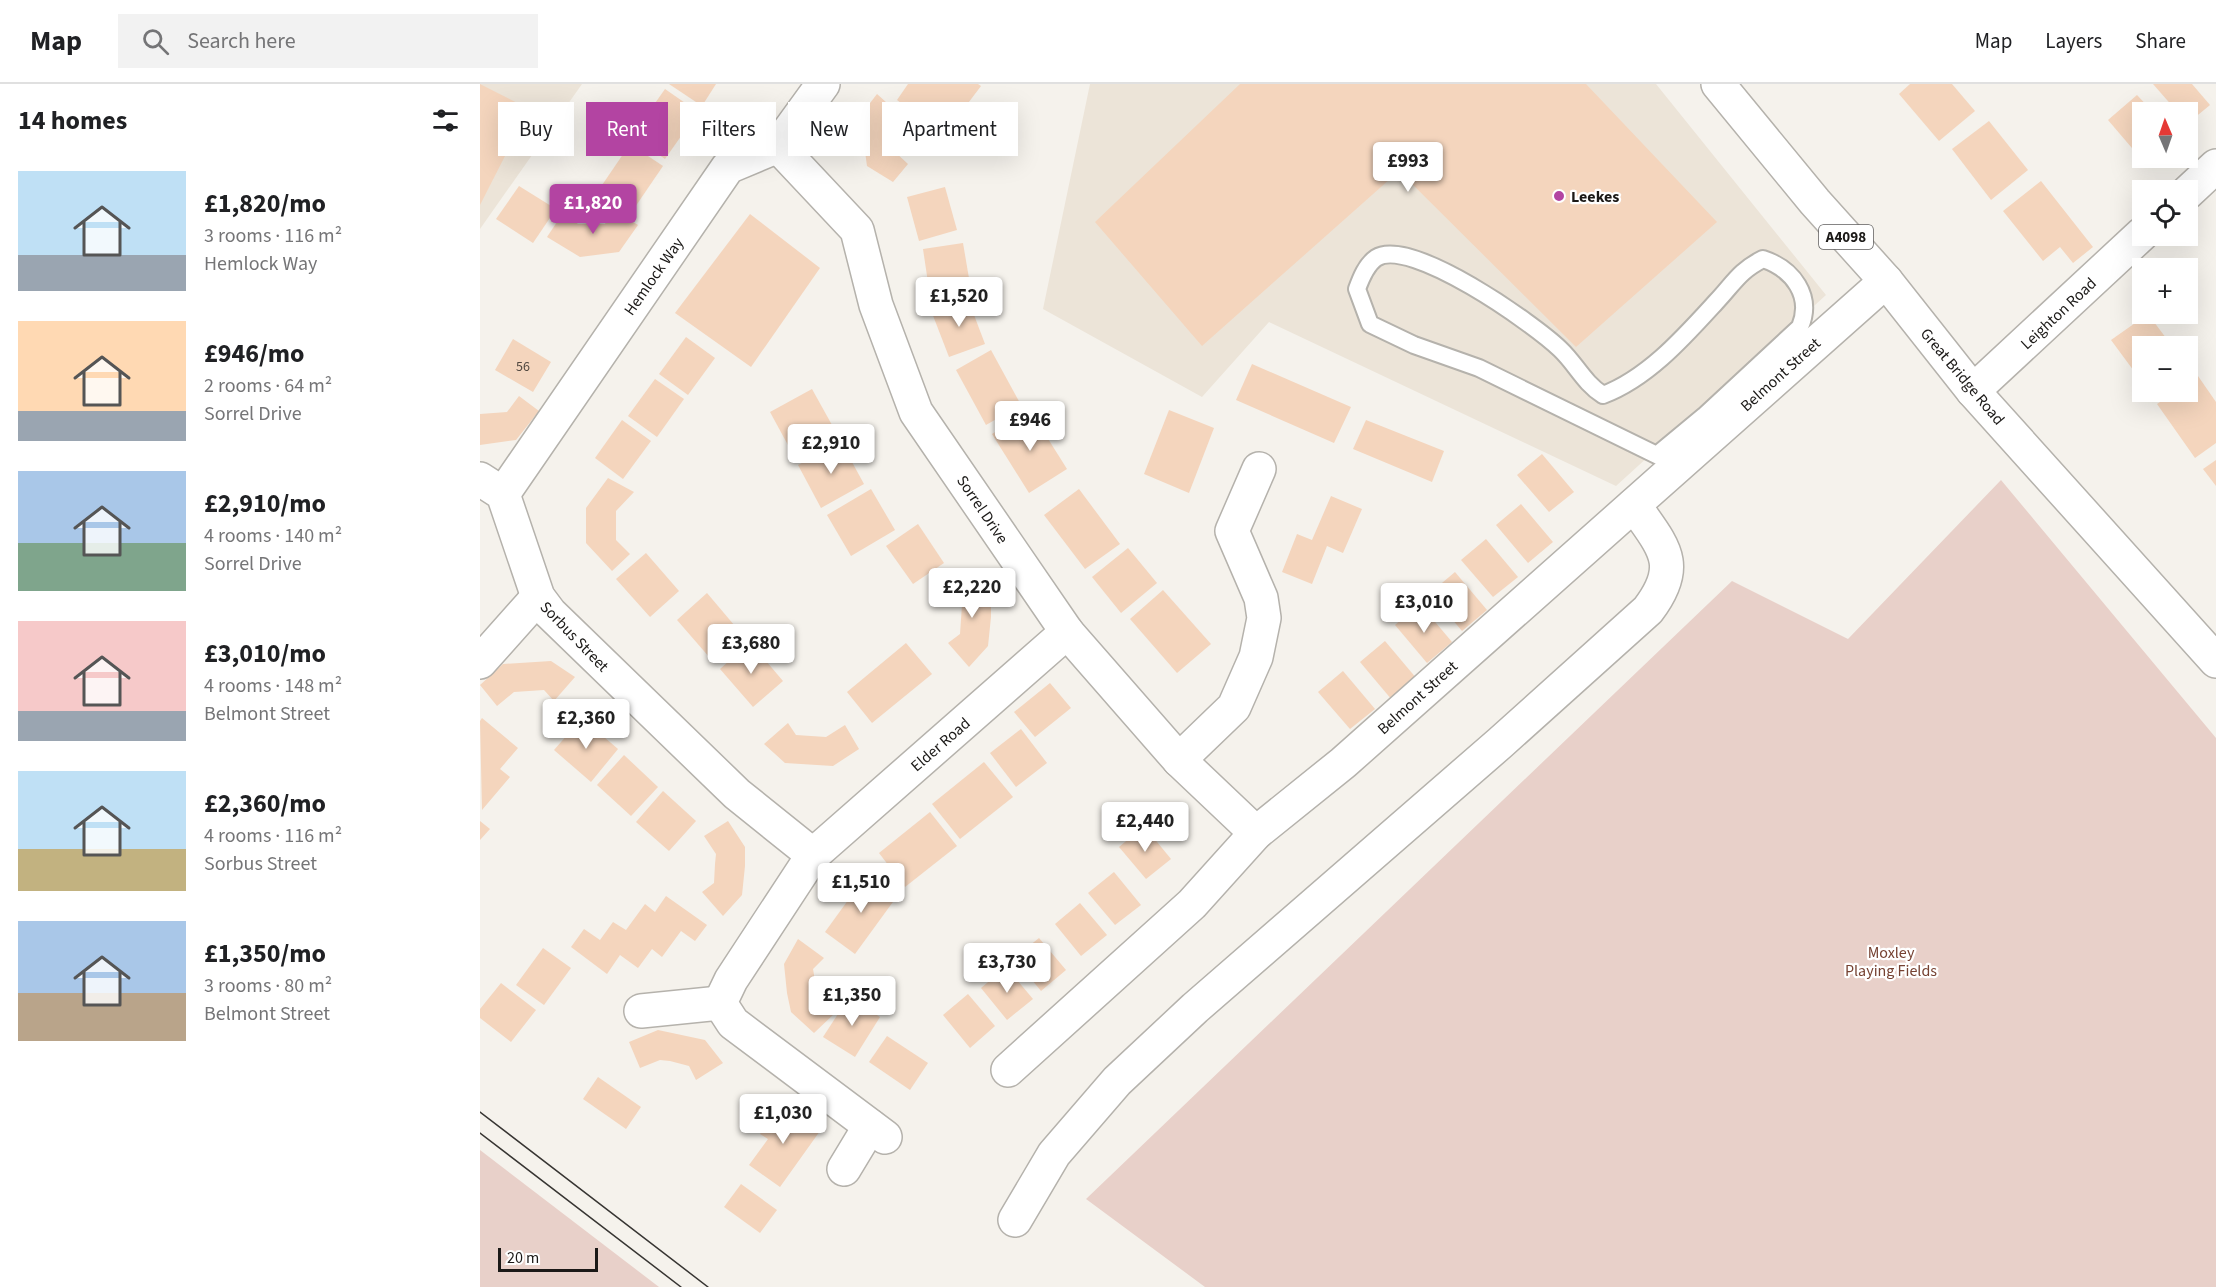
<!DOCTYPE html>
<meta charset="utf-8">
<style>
:root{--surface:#fff;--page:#f2f2f2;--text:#202124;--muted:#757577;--line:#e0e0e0;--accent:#b344a2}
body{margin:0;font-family:"Source Sans 3",sans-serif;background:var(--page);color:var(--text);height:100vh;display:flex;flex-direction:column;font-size:22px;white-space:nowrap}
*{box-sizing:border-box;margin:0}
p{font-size:20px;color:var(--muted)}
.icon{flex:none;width:33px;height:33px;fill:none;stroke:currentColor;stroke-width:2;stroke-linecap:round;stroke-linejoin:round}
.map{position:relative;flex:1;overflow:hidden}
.sheet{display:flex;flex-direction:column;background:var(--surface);width:480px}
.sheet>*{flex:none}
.guide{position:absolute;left:18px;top:18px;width:570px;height:54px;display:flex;gap:12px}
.needle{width:39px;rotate:358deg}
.tools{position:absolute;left:1652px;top:18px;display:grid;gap:12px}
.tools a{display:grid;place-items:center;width:66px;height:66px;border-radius:0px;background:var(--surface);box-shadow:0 6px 24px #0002;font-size:30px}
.scale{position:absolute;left:18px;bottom:15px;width:100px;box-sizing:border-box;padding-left:6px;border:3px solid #1b1917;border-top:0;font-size:16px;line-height:21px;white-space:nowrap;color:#1b1917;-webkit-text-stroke:4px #fff;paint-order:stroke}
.price{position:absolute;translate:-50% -51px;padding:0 14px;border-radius:6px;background:#fff;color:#222;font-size:20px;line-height:39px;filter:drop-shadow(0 2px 3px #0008)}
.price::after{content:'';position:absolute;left:50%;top:36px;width:18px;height:14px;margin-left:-9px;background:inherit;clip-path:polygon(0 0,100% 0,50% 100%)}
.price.active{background:var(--accent);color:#fff}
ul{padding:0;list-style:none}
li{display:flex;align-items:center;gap:18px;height:150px;padding:0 18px}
li span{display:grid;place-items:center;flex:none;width:168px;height:120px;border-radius:0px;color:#555}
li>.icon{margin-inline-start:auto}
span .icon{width:72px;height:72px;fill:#fffc;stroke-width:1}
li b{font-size:26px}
h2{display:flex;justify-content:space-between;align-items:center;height:72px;padding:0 18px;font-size:26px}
.pill{padding:0 21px;border-radius:0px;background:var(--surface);box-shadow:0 6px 24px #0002;font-size:21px;line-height:54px}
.pill.active{background:var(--accent);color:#fff}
header{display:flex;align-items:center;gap:36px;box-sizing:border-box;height:84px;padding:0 30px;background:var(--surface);border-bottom:2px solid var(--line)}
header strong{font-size:28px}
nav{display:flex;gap:33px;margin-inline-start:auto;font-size:21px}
.search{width:420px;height:54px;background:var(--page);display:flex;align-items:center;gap:15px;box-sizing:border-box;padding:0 21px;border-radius:0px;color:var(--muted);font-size:22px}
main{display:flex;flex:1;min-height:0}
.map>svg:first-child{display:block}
.built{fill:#ece4d8}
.green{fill:#e8d0c9}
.building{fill:#f4d5bd}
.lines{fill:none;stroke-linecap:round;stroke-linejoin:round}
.lane-casing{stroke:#b5b2ac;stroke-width:20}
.street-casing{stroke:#b5b2ac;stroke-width:36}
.primary-casing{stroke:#b5b2ac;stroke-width:36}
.lane{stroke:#fff;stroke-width:16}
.street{stroke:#fff;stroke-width:33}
.primary{stroke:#fff;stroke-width:33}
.tram{stroke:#373532;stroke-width:1.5}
.poi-dot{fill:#b344a2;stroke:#fff;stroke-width:2}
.labels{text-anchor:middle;stroke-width:4.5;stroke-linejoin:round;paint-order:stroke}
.number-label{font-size:14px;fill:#514840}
.shield{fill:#fff;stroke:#5f5e5d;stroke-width:1.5}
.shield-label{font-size:15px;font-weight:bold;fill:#1b1917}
.poi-label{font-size:16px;font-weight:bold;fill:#1b1917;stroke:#fff;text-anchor:start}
.street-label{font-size:16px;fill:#1b1917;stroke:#fff}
.park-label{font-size:16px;fill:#764232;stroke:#fff}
</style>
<header>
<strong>Map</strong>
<div class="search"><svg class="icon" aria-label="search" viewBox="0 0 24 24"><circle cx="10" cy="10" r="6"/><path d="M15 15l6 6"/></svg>Search here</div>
<nav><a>Map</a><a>Layers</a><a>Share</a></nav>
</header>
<main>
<section class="sheet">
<h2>14 homes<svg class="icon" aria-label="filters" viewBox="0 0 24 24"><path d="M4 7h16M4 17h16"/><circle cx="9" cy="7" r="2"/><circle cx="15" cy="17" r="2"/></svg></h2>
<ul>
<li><span style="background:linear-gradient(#bfe0f5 70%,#9aa5b1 0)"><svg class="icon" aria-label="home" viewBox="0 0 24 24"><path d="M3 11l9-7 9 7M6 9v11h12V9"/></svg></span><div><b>£1,820/mo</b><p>3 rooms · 116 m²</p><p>Hemlock Way</p></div></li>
<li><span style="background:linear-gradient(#ffd9b3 75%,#9aa5b1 0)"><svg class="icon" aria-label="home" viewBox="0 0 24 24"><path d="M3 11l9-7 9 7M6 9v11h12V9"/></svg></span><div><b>£946/mo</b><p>2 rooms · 64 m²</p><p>Sorrel Drive</p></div></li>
<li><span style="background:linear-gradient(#a9c7e8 60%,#7fa58c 0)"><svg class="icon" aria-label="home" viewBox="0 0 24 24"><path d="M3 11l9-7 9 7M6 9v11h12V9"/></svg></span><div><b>£2,910/mo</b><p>4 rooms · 140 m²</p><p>Sorrel Drive</p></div></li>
<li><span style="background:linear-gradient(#f6c9c9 75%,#9aa5b1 0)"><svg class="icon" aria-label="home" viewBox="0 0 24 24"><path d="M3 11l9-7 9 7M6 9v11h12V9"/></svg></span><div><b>£3,010/mo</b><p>4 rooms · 148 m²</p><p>Belmont Street</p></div></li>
<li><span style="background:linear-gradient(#bfe0f5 65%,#c2b280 0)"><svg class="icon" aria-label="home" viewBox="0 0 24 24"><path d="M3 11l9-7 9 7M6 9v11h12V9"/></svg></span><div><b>£2,360/mo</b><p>4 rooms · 116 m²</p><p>Sorbus Street</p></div></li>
<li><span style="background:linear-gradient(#a9c7e8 60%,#b9a48a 0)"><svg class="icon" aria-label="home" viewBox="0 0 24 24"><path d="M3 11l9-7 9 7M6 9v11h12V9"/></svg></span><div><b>£1,350/mo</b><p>3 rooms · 80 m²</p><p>Belmont Street</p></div></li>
</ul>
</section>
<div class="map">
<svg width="1736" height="1203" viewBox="0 0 1736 1203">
<rect width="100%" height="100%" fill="#f5f2ec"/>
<!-- built -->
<g class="built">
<path d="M0,0H102L0,145Z"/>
<path d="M610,0H1176L1346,211L1136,402L789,238L722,313L563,225Z"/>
</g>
<!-- green -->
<g class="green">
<path d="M1521,396L1736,654V1203H725L606,1115L1252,497L1368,555Z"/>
<path d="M0,1066L179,1203H0Z"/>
</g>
<!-- building -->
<g class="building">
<path d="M0,0L49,25L0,121Z"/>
<path d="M189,0H236L222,22Z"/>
<path d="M428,0H498L501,2L464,51L417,16Z"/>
<path d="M760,0H1106L1237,138L1096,263L919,87L722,262L615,138Z"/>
<path d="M1430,0H1472L1495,27L1459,57L1419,10Z"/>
<path d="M1673,0H1712L1730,21L1707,40V28H1689L1694,24Z"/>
<path d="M185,5L218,28L185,75L152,52Z"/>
<path d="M397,10L418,29L410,37L414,67L428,80L413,98L387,82L380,32Z"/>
<path d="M1657,11L1673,28H1662V74H1668L1663,77L1628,36Z"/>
<path d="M1509,37L1548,86L1511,116L1472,65Z"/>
<path d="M150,60L183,82L151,129L118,107Z"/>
<path d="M1561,97L1613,163L1593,179L1580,163L1563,177L1523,127Z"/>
<path d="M39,102L76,125L53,159L16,135Z"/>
<path d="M465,103L477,146L439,157L427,113Z"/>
<path d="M133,126L158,141L139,168L100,173L67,153L83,129L98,140H125Z"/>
<path d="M270,130L340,184L271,283L195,229Z"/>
<path d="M483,159L491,206L450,212L443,165Z"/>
<path d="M488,215L505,260L469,273L452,229Z"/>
<path d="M1668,230L1692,262H1662V298L1631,256Z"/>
<path d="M206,253L235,274L208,311L179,290Z"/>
<path d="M33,255L71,278L53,308L15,286Z"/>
<path d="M511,266L541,321L506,341L476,286Z"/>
<path d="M772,280L871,323L854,359L756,316Z"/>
<path d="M1718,292L1736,318V359L1715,374L1677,320L1695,308H1707V300Z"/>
<path d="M175,295L204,315L177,353L148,332Z"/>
<path d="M332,305L357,350L315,374L290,328Z"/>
<path d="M39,312L59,327L36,356L0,361V330L27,328Z"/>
<path d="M550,326L587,385L549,409L512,350Z"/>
<path d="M689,326L734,344L709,409L664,390Z"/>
<path d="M142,336L171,357L143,395L115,374Z"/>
<path d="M886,336L964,367L952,398L873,365Z"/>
<path d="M361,358L384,400L341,424L318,381Z"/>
<path d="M1062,370L1094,408L1069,428L1037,391Z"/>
<path d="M1736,376V402L1723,385Z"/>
<path d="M128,394L154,408L136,427V456L150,470L132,487L106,459V424Z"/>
<path d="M391,405L415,446L371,472L347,431Z"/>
<path d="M599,405L640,460L605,485L564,431Z"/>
<path d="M851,412L882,425L863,469L847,462L832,500L802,488L817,450L832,456Z"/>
<path d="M1041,420L1073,458L1048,479L1016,441Z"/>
<path d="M438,440L464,479L433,500L406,462Z"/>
<path d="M1006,455L1038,493L1013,513L981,476Z"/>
<path d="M648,464L677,499L641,529L612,493Z"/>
<path d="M166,469L199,507L170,533L136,495Z"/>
<path d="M494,488L511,515V533L508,562L489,583L468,559L480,550L482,521L470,503Z"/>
<path d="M975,488L1007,526L982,547L950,509Z"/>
<path d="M683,506L731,560L697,589L650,535Z"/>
<path d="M227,509L260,548L230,574L197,536Z"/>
<path d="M940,520L972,558L947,579L915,541Z"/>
<path d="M905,557L937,595L912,616L880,578Z"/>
<path d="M270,558L303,597L273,623L240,585Z"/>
<path d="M426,559L452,590L392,639L367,608Z"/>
<path d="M71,577L95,593L74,617L64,606L34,608L17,622L0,601L23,580Z"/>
<path d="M863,587L895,625L870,645L838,608Z"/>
<path d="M570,599L591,624L555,653L534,628Z"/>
<path d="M2,634L38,664L20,685L30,693L2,726L0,637Z"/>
<path d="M102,634L138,665L111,698L74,666Z"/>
<path d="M308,639L316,651L346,653L365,641L379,665L353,682L305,679L284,660Z"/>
<path d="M541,645L567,679L536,703L510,669Z"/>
<path d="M144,671L178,703L151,732L117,701Z"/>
<path d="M504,678L533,713L480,755L452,720Z"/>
<path d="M183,707L216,737L189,767L156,738Z"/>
<path d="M450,728L477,762L425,803L399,769Z"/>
<path d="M0,737L10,745L0,756Z"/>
<path d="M248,737L265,763V782L262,811L243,832L222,808L234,799L235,780L236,770L224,752Z"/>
<path d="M664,742L691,775L666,795L639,763Z"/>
<path d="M634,788L661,821L635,841L608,809Z"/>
<path d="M387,790L418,811L375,870L345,848Z"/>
<path d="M186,812L227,841L215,857L201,847L182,873L172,865L158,884L140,871L127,890L91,863L104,845L120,856L133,838L146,846L165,820L175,828Z"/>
<path d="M600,819L627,851L601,872L575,840Z"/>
<path d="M559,854L586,886L561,907L534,874Z"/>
<path d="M318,855L344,874L333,885L338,914L354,930L334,949L311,928L307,909L304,880Z"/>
<path d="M63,864L91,884L64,921L36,901Z"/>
<path d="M526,883L553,915L527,936L501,904Z"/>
<path d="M21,899L56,926L31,958L0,934V925Z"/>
<path d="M488,910L515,942L490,964L463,931Z"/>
<path d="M369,913L400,933L375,973L343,953Z"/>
<path d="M178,946L225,956L243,979L216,996L209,982L190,977L180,976L160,984L149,958Z"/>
<path d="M407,952L448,979L430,1006L389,978Z"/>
<path d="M118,993L161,1023L146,1045L103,1015Z"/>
<path d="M301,1020L340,1047L300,1103L269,1081L288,1055L280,1050Z"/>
<path d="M261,1100L297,1126L280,1149L244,1123Z"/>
</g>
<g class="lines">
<!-- lane casing -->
<g class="lane-casing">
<path id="lane" d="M1177,371L1224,332L1320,243C1333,212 1313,185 1283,175C1259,187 1254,199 1236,218C1204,253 1168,294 1123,311C1104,299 1096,280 1080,265C1054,240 930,152 896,174C886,181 881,194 877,205L890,240L934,261L999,284L1199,382"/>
</g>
<!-- street casing -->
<g class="street-casing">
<g id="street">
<path d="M298,62L377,146L396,221L436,328L587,548L699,676L776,749"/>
<path d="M1707,109L1736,82"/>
<path d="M1493,307L1662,150"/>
<path d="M0,395L23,410L58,513L70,529L257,710L333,771L251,896L240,919L253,939L405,1053"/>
<path d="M23,410L248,83L298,62L343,0"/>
<path d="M0,578L58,513"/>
<path d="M699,676L754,623L776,573L784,534L781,514L752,447L779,385"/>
<path d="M333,771L587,548"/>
<path d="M161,927L240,919"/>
<path d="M528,986L712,820L776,749L863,679L1406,197"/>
<path d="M364,1085L390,1042"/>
<path d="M535,1136L574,1070L637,997L715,924L1020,659L1168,526C1203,480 1183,463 1154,421"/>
</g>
</g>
<!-- primary casing -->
<g class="primary-casing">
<path id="primary" d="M1238,0L1335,118L1406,197L1493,307L1736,577"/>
</g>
<!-- lane -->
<use href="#lane" class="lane"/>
<!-- street -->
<use href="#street" class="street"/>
<!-- primary -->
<use href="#primary" class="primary"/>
<!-- tram -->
<g class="tram">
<path d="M0,1028L228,1203"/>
<path d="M0,1049L201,1203"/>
</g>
</g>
<!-- markers -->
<circle class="poi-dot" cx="1079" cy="112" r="6"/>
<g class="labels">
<!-- number labels -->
<g class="number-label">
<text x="43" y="287">56</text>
</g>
<!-- shield labels -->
<rect class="shield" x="1339" y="141" width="54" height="24" rx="4.5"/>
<g class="shield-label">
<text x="1366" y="158">A4098</text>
</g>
<!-- poi labels -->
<g class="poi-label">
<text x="1091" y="118">Leekes</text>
</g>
<!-- street labels -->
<g class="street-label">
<text transform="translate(173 192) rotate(-55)" y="6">Hemlock Way</text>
<text transform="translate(1578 229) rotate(-43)" y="6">Leighton Road</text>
<text transform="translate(1300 290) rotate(-42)" y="6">Belmont Street</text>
<text transform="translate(1483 292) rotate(50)" y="6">Great Bridge Road</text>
<text transform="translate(503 425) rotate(56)" y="6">Sorrel Drive</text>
<text transform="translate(95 552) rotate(46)" y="6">Sorbus Street</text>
<text transform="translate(937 613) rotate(-42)" y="6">Belmont Street</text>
<text transform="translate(460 660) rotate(-41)" y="6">Elder Road</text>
</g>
<!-- park labels -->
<g class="park-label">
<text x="1411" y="874">Moxley<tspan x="1411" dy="18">Playing Fields</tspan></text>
</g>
</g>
</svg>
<div class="tools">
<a><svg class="needle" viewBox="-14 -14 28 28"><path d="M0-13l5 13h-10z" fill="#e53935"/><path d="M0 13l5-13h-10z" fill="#757577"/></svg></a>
<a><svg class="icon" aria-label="locate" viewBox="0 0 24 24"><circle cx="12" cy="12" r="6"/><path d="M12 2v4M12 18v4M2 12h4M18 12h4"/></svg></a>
<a>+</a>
<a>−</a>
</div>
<div class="scale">20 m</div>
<b class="price" style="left:928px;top:109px">£993</b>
<b class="price active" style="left:113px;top:151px">£1,820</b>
<b class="price" style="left:479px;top:244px">£1,520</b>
<b class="price" style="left:550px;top:368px">£946</b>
<b class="price" style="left:351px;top:391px">£2,910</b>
<b class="price" style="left:492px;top:535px">£2,220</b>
<b class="price" style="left:944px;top:550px">£3,010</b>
<b class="price" style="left:271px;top:591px">£3,680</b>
<b class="price" style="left:106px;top:666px">£2,360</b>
<b class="price" style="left:665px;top:769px">£2,440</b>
<b class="price" style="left:381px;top:830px">£1,510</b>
<b class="price" style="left:527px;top:910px">£3,730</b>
<b class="price" style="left:372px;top:943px">£1,350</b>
<b class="price" style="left:303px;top:1061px">£1,030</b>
<div class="guide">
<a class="pill">Buy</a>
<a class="pill active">Rent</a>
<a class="pill">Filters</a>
<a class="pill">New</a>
<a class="pill">Apartment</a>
</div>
</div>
</main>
